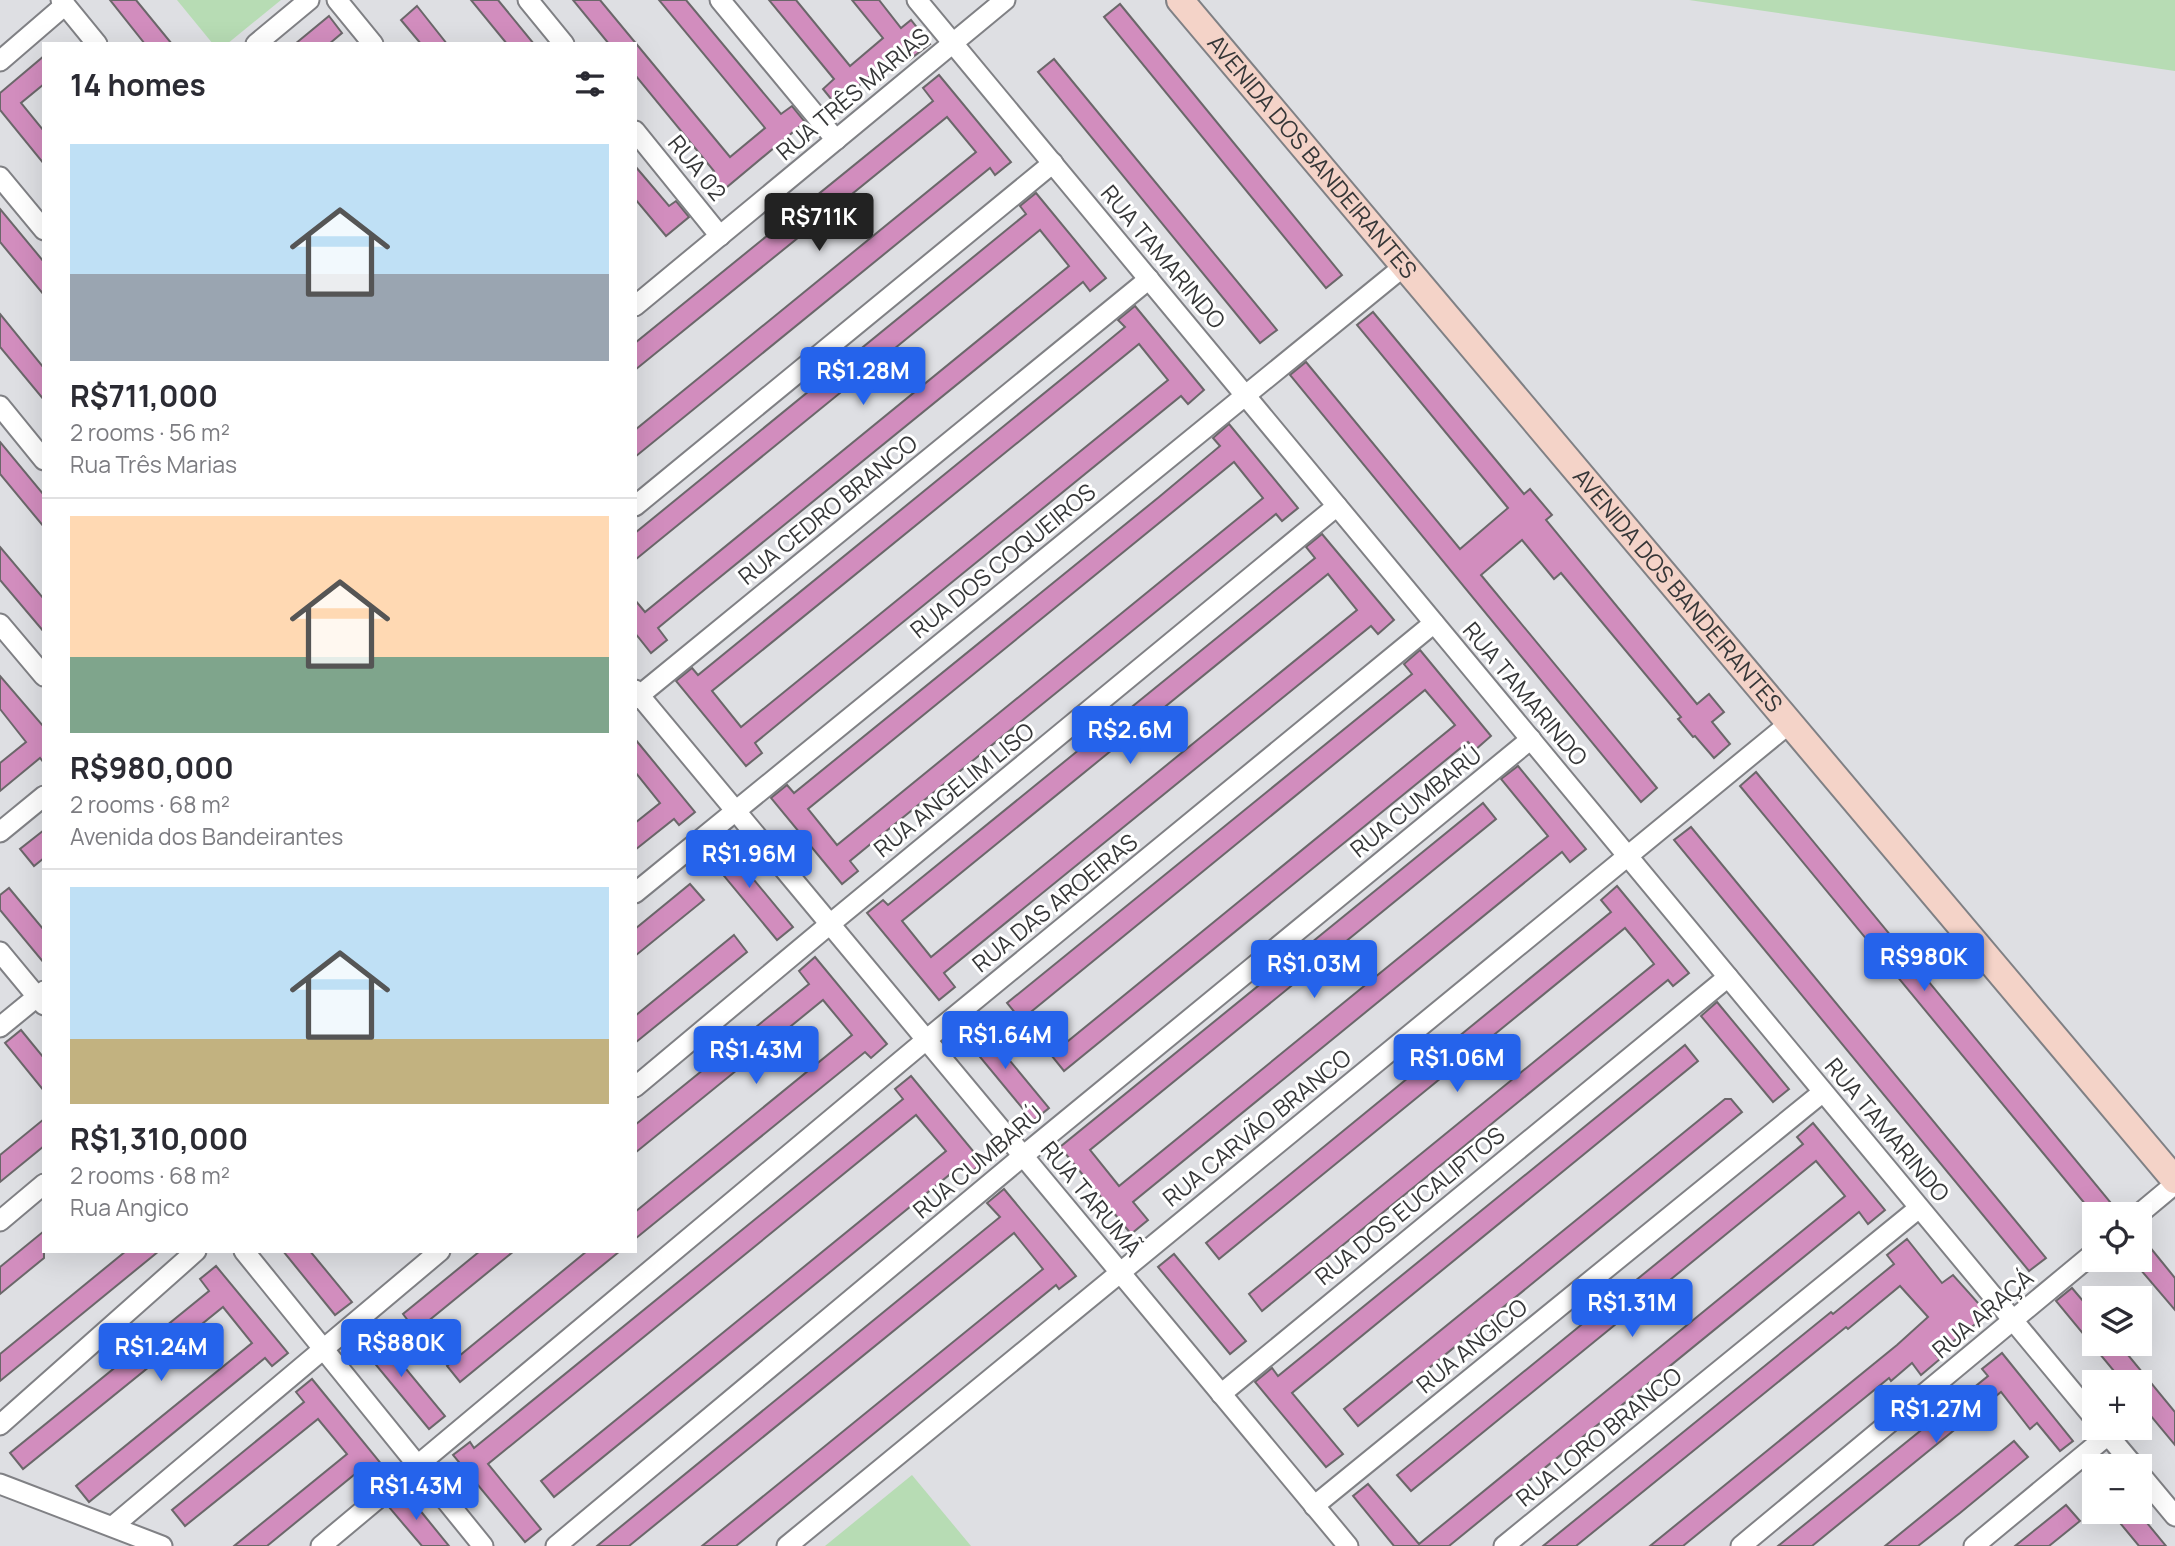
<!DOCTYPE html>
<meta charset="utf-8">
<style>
:root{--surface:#fff;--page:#f2f2f3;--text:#2b2b33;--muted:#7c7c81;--line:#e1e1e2;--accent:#2563eb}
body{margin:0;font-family:Manrope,sans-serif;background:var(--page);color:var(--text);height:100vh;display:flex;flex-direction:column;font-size:26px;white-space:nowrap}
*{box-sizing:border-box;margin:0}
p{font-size:23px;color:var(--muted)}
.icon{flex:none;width:38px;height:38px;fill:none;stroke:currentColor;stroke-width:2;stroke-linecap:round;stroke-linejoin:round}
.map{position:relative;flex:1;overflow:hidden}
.drawer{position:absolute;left:42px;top:42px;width:595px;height:1211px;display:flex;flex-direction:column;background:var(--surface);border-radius:0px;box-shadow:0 7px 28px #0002}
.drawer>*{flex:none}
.fabs{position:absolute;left:2082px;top:1202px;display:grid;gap:14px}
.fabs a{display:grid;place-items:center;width:70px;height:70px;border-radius:0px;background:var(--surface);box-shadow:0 7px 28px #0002;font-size:35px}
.price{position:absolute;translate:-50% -60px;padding:0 16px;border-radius:7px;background:var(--accent);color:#fff;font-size:23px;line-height:46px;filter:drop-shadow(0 2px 4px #0008)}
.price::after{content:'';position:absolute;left:50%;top:42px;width:21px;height:16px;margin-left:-10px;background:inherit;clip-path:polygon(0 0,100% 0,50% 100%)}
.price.selected{background:#222;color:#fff}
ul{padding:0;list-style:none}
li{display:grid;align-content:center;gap:14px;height:371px;padding:0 28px}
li+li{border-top:2px solid var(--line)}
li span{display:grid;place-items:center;height:217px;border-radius:0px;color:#555}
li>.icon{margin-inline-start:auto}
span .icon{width:126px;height:126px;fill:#fffc;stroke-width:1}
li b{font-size:30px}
h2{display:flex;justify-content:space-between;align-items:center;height:84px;padding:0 28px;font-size:30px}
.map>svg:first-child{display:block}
.green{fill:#b7dcb4}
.building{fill:#d28dbe;stroke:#6b676a;stroke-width:2;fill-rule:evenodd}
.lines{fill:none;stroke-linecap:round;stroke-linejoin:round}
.street-casing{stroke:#808185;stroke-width:23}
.secondary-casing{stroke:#808185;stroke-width:30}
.street{stroke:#fff;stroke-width:19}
.secondary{stroke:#f4d3c8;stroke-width:26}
.labels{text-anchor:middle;stroke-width:6;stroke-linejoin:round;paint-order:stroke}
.street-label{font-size:23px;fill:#363738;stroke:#fff}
</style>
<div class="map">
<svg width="2175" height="1546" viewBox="0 0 2175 1546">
<rect width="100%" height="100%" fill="#dedfe3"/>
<!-- green -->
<g class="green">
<path d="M177,0H281L227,44H213Z"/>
<path d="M1689,0H2175V71Z"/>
<path d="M912,1475L971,1546H825Z"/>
</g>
<!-- building -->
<g class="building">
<path d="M110,0H136L172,44H145Z"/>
<path d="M471,0H498L534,44H507Z"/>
<path d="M573,0H600L730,157L765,128L659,0H686L781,114L792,106L805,122L721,192L708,176L714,171L635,75V44H609Z"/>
<path d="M769,0H796L850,66L883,38L852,0H879L901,28L911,20L930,44L909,60L901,50L836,105L823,89L834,79Z"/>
<path d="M1120,4L1342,275L1326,288L1104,17Z"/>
<path d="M417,6L447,44H421L401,20Z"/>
<path d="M329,16L342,33L329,44H295Z"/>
<path d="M44,56V84L21,103L44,131V164L0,110V93Z"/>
<path d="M1054,59L1277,330L1260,343L1038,72Z"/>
<path d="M939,75L1011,162L995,175L990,168L635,457V430L976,152L947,117L635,370V343L933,101L923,88Z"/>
<path d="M635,166L669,206L676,201L689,217L666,236L635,199Z"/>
<path d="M1036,193L1106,278L1090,291L1083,282L698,595L658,628L667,640L651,653L635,633V600L645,612L1069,266L1040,230L635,560V533L1026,214L1020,206Z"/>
<path d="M0,209L44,262V295L0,242Z"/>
<path d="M1135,306L1204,390L1188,404L1181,396L817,692L755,743L762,753L746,766L676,681L692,668L698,675L1085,360L1125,327L1118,320ZM1139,344L1168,380L741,727L712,691Z"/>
<path d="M1373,312L1524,494L1530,489L1552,515L1546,520L1697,704L1709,694L1724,712L1712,722L1730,744L1714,758L1695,736L1693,737L1678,719L1681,717L1561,573L1554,579L1522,540L1481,575L1657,788L1641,802L1290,375L1306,362L1460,549L1508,508L1357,325Z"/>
<path d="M0,314L44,368V400L0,347Z"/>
<path d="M1229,424L1298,508L1282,521L1276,514L890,828L850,861L858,871L842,884L771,798L787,785L794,793L1159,497L1220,446L1213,438ZM1234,462L1263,498L837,845L808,809Z"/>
<path d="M0,442L44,495V527L0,474Z"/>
<path d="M1322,534L1394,620L1378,634L1371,626L944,973L955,987L939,1000L867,913L883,900L888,905L1315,558L1306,547ZM1328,574L1357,610L931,957L902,921Z"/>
<path d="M0,547L44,599V632L0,580Z"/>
<path d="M1420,650L1491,736L1475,750L1468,742L1064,1071L1051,1055L1455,725L1425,690L1021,1020L1007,1003L1412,674L1404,664Z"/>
<path d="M0,676L44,727V763L40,758L0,791V763L26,742L0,709Z"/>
<path d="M635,739L695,812L679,825L674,819L635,850V823L660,803L635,772Z"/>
<path d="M1518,766L1586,849L1570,862L1562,852L1133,1202L1148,1220L1131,1234L1060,1147L1483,803L1496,819L1090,1150L1119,1186L1548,836L1501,779Z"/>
<path d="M1756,772L2111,1203L2097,1214L2095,1212V1216L1740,786Z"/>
<path d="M1691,827L2046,1258L2029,1271L1674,840Z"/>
<path d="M44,830V858L34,866L20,849Z"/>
<path d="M721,840L793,927L777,940L705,853Z"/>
<path d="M690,884L704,900L635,956V929Z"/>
<path d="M1617,886L1689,973L1673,986L1668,980L1262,1311L1249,1294L1654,964L1635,940L1625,928L1219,1259L1206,1243L1611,912L1601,900Z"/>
<path d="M9,888L44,930V963L0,910V895Z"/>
<path d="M734,935L747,952L635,1043V1016Z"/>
<path d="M815,957L887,1044L871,1058L865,1052L635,1239V1212L852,1035L823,1000L635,1153V1125L809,984L799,971Z"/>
<path d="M1717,1002L1789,1089L1773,1102L1701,1016Z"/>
<path d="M977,1021L1049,1108L1033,1121L961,1034Z"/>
<path d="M21,1030L44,1058V1091L5,1043Z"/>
<path d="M1685,1045L1698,1061L1292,1393L1343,1454L1326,1467L1255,1382L1272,1368L1278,1376Z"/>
<path d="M911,1076L983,1163L966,1176L959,1167L554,1497L541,1481L946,1151L916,1115L488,1464L541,1529L525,1542L453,1455L470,1442L474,1448L903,1099L895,1089Z"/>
<path d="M1725,1099H1731L1742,1112L1358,1426L1344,1409Z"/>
<path d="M44,1119V1146L0,1182V1155Z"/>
<path d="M1813,1123L1885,1210L1868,1224L1859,1212L1449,1546H1394L1353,1496L1368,1484L1419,1544L1845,1196L1816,1161L1411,1491L1397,1475L1803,1144L1797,1137Z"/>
<path d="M1004,1189L1076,1276L1059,1289L1056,1285L736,1546H702L1043,1269L1014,1233L629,1546H597L1000,1217L987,1203Z"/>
<path d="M44,1231V1258L0,1294V1267Z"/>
<path d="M2140,1235L2175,1278V1310L2140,1269Z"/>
<path d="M1907,1239L1942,1283L1953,1275L1988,1314L1936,1355L1940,1359L1921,1375L1912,1363L1891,1381L1889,1378L1683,1546H1650L1897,1345L1928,1317L1900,1286L1848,1329L1846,1327L1576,1546H1543L1831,1312L1833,1314L1894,1264L1887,1255Z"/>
<path d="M126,1251H159L0,1381V1354Z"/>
<path d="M283,1251H310L352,1302L335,1315Z"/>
<path d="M480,1251H514L416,1331L403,1314Z"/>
<path d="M587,1251H620L460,1382L447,1366Z"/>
<path d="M1174,1254L1246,1341L1230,1354L1158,1267Z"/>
<path d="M216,1266L288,1353L272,1366L265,1358L89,1502L76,1486L252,1343L223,1307L23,1469L10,1453L209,1291L200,1279Z"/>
<path d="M2072,1288L2095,1315V1344H2119L2175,1412V1445L2140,1403V1382H2123L2056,1301Z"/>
<path d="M373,1329L445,1416L429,1429L357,1342Z"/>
<path d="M2002,1353L2073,1441L2060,1451L2037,1423L2030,1429L2001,1392L1812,1546H1778L1988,1376L1982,1369Z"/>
<path d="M312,1379L383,1466L367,1479L360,1470L267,1546H234L347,1454L318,1419L185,1526L172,1510L304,1402L296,1392Z"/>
<path d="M2014,1441L2028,1457L1960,1513L1918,1546H1885Z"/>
<path d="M405,1492L423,1514L449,1546H422L388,1506Z"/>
<path d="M2066,1505L2080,1521L2049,1546H2015Z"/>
<path d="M2111,1512H2138L2166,1546H2139Z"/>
</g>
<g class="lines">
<!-- street casing -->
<g class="street-casing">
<g id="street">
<path d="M61,0L97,44"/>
<path d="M337,0L373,44"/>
<path d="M528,0L564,44"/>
<path d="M720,0L836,140"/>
<path d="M917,0L2095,1419"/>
<path d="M256,44L309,0"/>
<path d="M0,61L65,5"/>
<path d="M635,131L720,236"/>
<path d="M0,177L44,230"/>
<path d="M635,306L1005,0"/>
<path d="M0,406L44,460"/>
<path d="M635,506L1053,163"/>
<path d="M0,624L44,676"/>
<path d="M635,690L1348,1546"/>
<path d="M635,699L1149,279"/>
<path d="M0,832L44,796"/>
<path d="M635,893L1403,267"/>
<path d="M0,952L44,1005"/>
<path d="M0,1027L44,991"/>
<path d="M635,1087L830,924L1337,506"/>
<path d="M2139,1214L2175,1184"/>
<path d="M0,1221L44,1184"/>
<path d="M244,1251L483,1546"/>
<path d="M1221,1394L1728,977"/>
<path d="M0,1425L196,1251"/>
<path d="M2102,1428L2134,1466"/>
<path d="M2140,1474L2175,1516"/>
<path d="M0,1484L162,1546"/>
<path d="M1314,1506L1823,1092"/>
<path d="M113,1526L440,1251"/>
<path d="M321,1546L926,1040L1434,623"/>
<path d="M556,1546L1023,1156L1531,739"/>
<path d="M787,1546L1791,722"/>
<path d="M1504,1546L1919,1208"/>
<path d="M1741,1546L2095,1252"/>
<path d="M1974,1546L2108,1435"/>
</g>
</g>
<!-- secondary casing -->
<g class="secondary-casing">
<g id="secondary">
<path id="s1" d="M1180,0L2175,1180"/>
</g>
</g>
<!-- street -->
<use href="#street" class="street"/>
<!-- secondary -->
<use href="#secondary" class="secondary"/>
</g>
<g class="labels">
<!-- street labels -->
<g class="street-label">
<text transform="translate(853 94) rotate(-40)" y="8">RUA TRÊS MARIAS</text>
<text dy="8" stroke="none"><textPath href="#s1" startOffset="205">AVENIDA DOS BANDEIRANTES</textPath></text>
<text transform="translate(697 168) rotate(51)" y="8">RUA 02</text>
<text transform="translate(1163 257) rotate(50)" y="8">RUA TAMARINDO</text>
<text transform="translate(828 510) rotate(-39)" y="8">RUA CEDRO BRANCO</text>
<text transform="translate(1003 561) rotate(-39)" y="8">RUA DOS COQUEIROS</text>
<text dy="8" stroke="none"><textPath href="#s1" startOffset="772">AVENIDA DOS BANDEIRANTES</textPath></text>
<text transform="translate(1525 694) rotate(50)" y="8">RUA TAMARINDO</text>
<text transform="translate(954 790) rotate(-39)" y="8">RUA ANGELIM LISO</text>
<text transform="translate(1416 802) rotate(-39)" y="8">RUA CUMBARÚ</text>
<text transform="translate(1055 903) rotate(-39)" y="8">RUA DAS AROEIRAS</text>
<text transform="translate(1257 1128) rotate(-39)" y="8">RUA CARVÃO BRANCO</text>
<text transform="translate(1887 1130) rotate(50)" y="8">RUA TAMARINDO</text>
<text transform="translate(978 1162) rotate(-40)" y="8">RUA CUMBARÚ</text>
<text transform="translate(1091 1199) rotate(50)" y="8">RUA TARUMÃ</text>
<text transform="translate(1410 1206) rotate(-39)" y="8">RUA DOS EUCALIPTOS</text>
<text transform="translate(1983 1314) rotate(-40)" y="8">RUA ARAÇÁ</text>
<text transform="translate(1472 1346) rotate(-39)" y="8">RUA ANGICO</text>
<text transform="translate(1599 1437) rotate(-39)" y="8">RUA LORO BRANCO</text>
</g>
</g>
</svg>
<div class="fabs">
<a><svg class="icon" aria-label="locate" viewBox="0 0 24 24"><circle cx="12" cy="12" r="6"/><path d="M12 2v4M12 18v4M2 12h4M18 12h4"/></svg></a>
<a><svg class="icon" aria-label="layers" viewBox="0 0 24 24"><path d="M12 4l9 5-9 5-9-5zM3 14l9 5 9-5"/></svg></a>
<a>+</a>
<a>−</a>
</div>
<b class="price selected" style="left:819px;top:253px">R$711K</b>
<b class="price" style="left:863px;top:407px">R$1.28M</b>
<b class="price" style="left:1130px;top:766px">R$2.6M</b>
<b class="price" style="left:749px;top:890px">R$1.96M</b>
<b class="price" style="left:1924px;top:993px">R$980K</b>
<b class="price" style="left:1314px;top:1000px">R$1.03M</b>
<b class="price" style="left:1005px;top:1071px">R$1.64M</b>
<b class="price" style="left:756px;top:1086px">R$1.43M</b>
<b class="price" style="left:1457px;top:1094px">R$1.06M</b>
<b class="price" style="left:1632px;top:1339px">R$1.31M</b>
<b class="price" style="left:401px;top:1379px">R$880K</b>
<b class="price" style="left:161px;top:1383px">R$1.24M</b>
<b class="price" style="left:1936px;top:1445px">R$1.27M</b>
<b class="price" style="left:416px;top:1522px">R$1.43M</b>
<section class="drawer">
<h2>14 homes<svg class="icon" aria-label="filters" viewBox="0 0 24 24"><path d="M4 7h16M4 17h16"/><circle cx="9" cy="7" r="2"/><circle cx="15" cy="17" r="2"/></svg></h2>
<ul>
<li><span style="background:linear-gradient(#bfe0f5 60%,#9aa5b1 0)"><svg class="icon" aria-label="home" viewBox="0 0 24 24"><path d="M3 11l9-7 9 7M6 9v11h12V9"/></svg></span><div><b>R$711,000</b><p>2 rooms · 56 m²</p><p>Rua Três Marias</p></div></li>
<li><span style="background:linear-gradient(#ffd9b3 65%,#7fa58c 0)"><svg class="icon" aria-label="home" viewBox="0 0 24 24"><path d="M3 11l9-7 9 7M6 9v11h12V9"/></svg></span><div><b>R$980,000</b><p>2 rooms · 68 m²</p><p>Avenida dos Bandeirantes</p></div></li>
<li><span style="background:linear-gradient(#bfe0f5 70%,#c2b280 0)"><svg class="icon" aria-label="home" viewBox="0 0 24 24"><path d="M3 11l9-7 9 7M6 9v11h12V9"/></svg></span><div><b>R$1,310,000</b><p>2 rooms · 68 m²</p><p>Rua Angico</p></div></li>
</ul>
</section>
</div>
